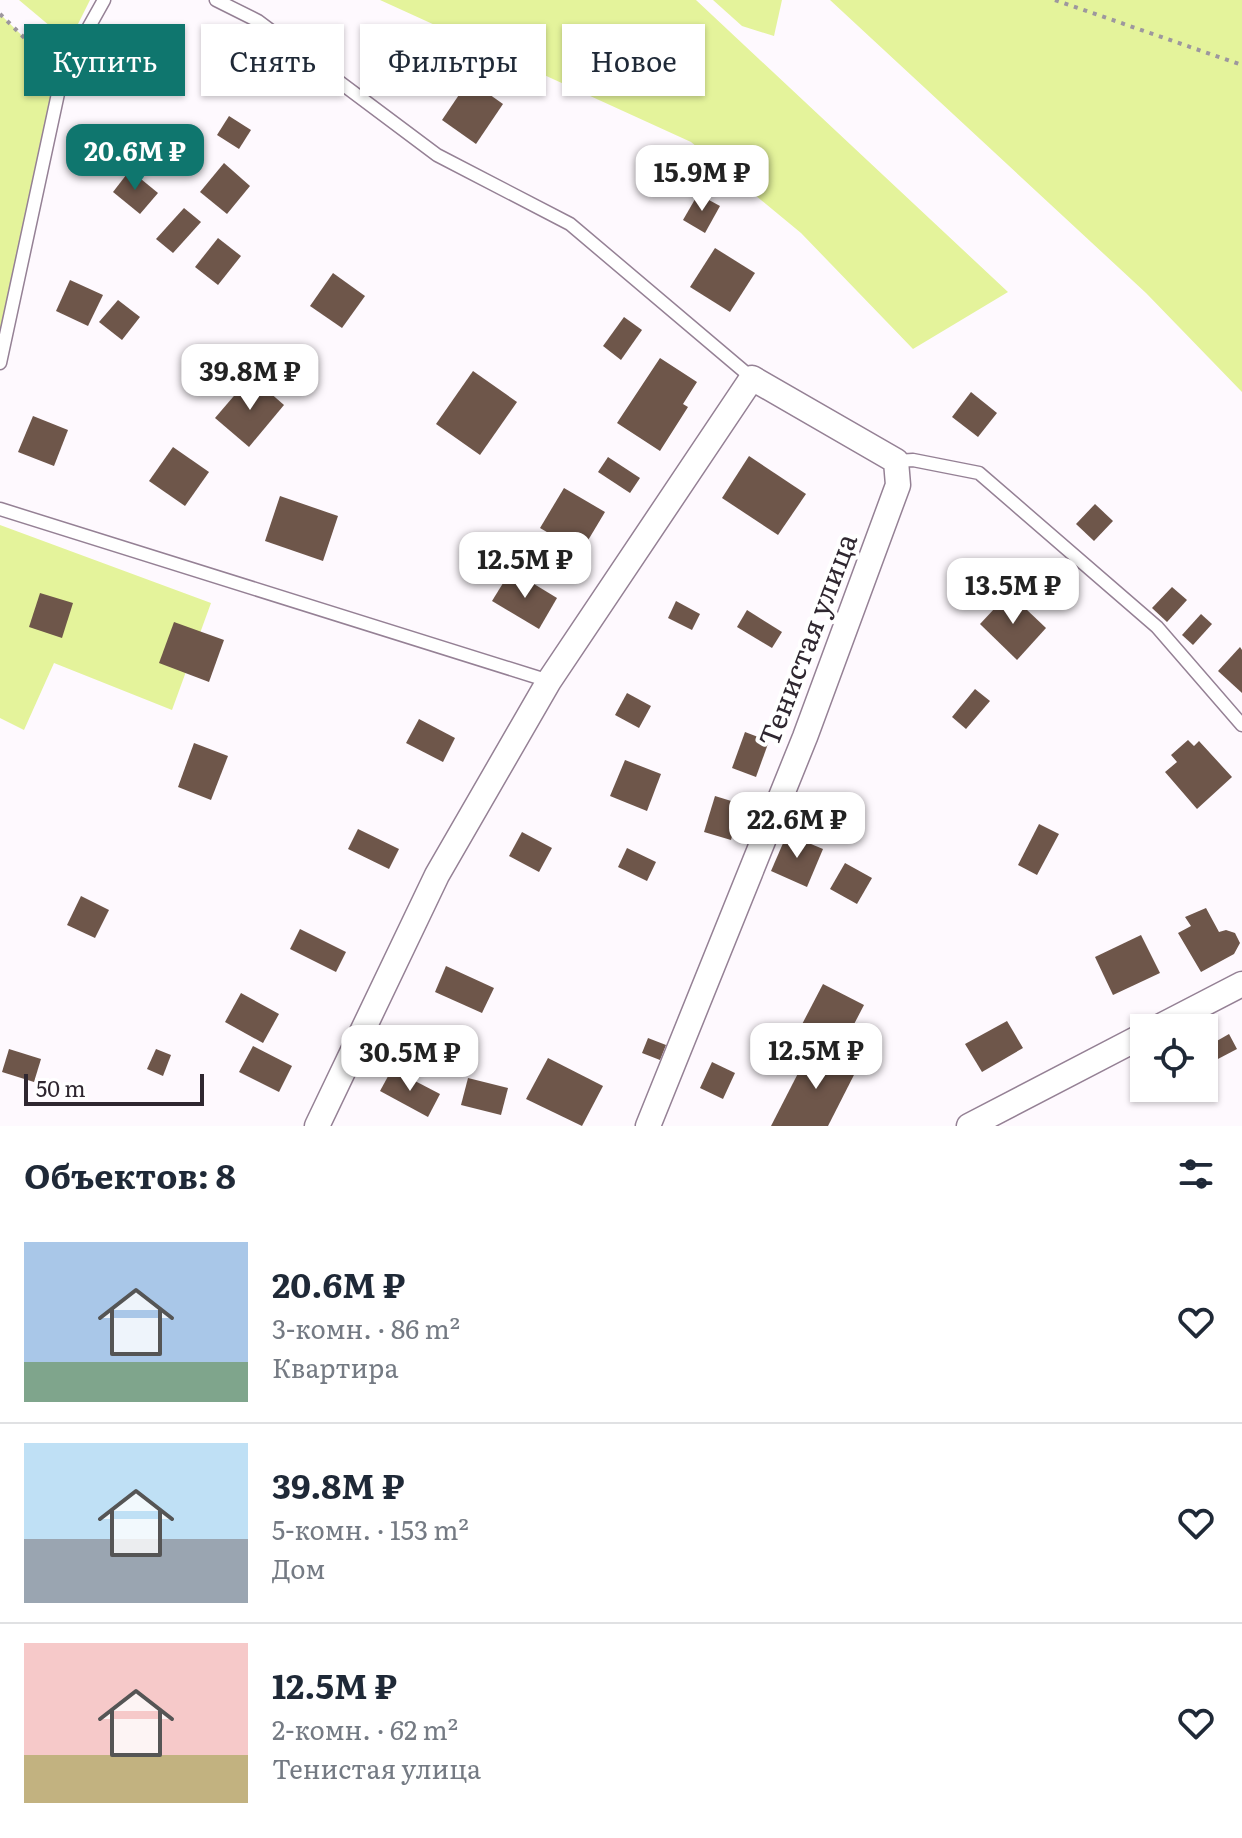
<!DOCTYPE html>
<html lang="ru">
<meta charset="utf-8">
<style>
:root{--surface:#fff;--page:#f6f6f7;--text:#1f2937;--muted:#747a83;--line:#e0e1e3;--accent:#0f766e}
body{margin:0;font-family:Literata,serif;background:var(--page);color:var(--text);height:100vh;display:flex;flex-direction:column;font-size:30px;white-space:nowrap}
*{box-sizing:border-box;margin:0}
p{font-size:26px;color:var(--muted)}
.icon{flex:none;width:44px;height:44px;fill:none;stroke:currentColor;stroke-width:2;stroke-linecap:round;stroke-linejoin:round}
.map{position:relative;height:1126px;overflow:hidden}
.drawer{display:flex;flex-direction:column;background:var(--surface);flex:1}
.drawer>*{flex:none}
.banner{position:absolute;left:24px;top:24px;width:800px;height:72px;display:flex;gap:16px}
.tools{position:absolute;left:1130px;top:1014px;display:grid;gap:16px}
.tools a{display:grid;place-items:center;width:88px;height:88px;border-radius:0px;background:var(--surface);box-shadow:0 2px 6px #0004;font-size:40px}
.scale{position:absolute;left:24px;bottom:20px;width:180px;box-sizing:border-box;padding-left:8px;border:4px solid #2f2730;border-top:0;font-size:22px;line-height:28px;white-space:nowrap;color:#2f2730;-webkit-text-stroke:6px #fff;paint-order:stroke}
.price{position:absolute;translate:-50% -68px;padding:0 18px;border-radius:16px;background:#fff;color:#222;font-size:26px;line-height:52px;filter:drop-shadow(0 2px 4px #0008)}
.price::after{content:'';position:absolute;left:50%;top:48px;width:24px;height:18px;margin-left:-12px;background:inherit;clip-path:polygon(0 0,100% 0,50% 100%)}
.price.selected{background:var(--accent);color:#fff}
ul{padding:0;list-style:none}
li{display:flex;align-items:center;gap:24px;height:200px;padding:0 24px}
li+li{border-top:2px solid var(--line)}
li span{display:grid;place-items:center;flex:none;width:224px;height:160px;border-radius:0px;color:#555}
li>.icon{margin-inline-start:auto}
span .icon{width:96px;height:96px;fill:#fffc;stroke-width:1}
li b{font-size:34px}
h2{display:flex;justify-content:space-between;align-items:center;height:96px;padding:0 24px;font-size:34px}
.chip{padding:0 28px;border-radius:0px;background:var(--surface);box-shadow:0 2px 6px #0004;font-size:28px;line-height:72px}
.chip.selected{background:var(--accent);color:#fff}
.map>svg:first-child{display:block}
.green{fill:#e4f39b}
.building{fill:#6e564a}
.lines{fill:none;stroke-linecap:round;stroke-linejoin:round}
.service-casing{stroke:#958195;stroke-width:15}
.minor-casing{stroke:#958195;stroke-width:27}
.path{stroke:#9d979e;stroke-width:4;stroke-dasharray:4 6;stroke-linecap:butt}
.service{stroke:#fff;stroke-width:12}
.minor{stroke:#fff;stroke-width:24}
.labels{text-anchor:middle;stroke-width:8;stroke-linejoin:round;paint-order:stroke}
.street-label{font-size:28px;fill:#2f2730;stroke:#fff}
</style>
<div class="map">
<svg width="1242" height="1126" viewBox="0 0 1242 1126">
<rect width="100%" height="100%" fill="#fef9fe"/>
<!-- green -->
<g class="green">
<path d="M19,0H90L69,42Z"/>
<path d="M380,0H696L1008,292L913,349L801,233L691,142Z"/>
<path d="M713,0H782L774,36L742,26Z"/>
<path d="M830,0H1242V392L1146,293Z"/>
<path d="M0,14L62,75L0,363Z"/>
<path d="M0,525L211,603L172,710L54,663L24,730L0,718Z"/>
</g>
<!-- building -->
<g class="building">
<path d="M469,80L503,104L476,144L442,120Z"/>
<path d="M229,116L251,130L239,149L217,135Z"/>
<path d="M158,131L174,143L160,162L144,151Z"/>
<path d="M224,163L250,186L227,214L200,192Z"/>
<path d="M130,170L158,193L140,214L113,192Z"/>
<path d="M698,194L720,206L705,233L683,220Z"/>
<path d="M184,208L201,222L173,253L156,239Z"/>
<path d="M218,238L241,256L218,285L195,267Z"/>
<path d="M715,248L755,273L730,312L690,287Z"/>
<path d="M333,273L365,296L342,328L310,306Z"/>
<path d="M70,280L103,295L88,326L56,311Z"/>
<path d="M118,300L140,317L122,340L99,322Z"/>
<path d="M624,317L642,330L621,360L603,346Z"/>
<path d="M660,358L697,382L683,404L688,407L660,451L617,423Z"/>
<path d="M473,371L517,402L480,455L436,424Z"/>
<path d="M251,376L284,405L249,447L215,418Z"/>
<path d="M971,392L997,413L978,437L952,417Z"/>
<path d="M33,416L68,430L54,466L18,452Z"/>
<path d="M173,447L209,472L185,506L149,481Z"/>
<path d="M749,456L806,494L778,535L722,498Z"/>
<path d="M608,457L640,478L630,493L598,472Z"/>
<path d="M564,488L605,512L581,552L540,528Z"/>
<path d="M280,496L338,516L323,561L265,541Z"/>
<path d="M1095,504L1113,521L1094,541L1076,524Z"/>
<path d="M511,570L557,598L539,629L492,601Z"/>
<path d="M1172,587L1187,600L1167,622L1152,608Z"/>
<path d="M40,593L73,603L62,638L29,627Z"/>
<path d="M1009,593L1046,628L1017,660L980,624Z"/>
<path d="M676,601L700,614L692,630L668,618Z"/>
<path d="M747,610L782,632L772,648L737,627Z"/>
<path d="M1201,614L1212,624L1193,645L1182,635Z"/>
<path d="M174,622L224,640L209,682L159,663Z"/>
<path d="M1240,647L1242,650V693L1218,671Z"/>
<path d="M975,689L990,701L966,729L952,717Z"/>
<path d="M627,693L651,706L639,728L615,715Z"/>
<path d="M419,719L455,738L443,762L406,743Z"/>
<path d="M745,732L769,741L756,777L732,768Z"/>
<path d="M1188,740L1194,746L1199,741L1232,777L1197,809L1165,772L1177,762L1171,755Z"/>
<path d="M194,743L228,756L211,800L178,787Z"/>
<path d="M625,760L661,774L647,811L610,796Z"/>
<path d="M715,796L741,804L731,840L704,832Z"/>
<path d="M1039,824L1059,834L1037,875L1018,865Z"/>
<path d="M358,829L399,849L389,869L348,849Z"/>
<path d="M522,832L552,848L539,872L509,856Z"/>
<path d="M787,834L823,849L807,887L771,871Z"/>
<path d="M627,848L656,862L647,881L618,867Z"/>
<path d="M845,863L872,878L857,904L830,889Z"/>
<path d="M81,896L109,910L95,938L67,925Z"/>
<path d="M1206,908L1219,932L1226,930L1235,933L1240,943L1234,954L1201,972L1178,933L1191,926L1185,917Z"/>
<path d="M300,929L346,952L336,972L290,949Z"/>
<path d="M1141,935L1160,973L1113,995L1095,957Z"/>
<path d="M446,966L494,988L482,1013L435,992Z"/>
<path d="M823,984L864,1005L839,1053L798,1032Z"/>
<path d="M241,993L279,1014L263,1043L225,1022Z"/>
<path d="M1007,1021L1023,1048L982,1072L965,1044Z"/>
<path d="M1229,1034L1237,1049L1216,1060L1208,1046Z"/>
<path d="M648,1038L666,1045L660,1060L642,1053Z"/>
<path d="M253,1046L292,1066L279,1092L239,1072Z"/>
<path d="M812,1046L857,1069L828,1126H771Z"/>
<path d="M9,1049L41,1059L34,1082L2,1072Z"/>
<path d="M156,1049L171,1055L163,1076L147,1069Z"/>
<path d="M548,1058L603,1086L582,1126L526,1099Z"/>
<path d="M712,1062L735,1073L723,1099L700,1088Z"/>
<path d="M392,1069L440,1094L428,1117L380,1091Z"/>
<path d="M468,1078L508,1088L501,1115L461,1105Z"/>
</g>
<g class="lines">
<!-- service casing -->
<g class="service-casing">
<g id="service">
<path d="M216,0L258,21L437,155L570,224L752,378"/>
<path d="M0,363L62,75L104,0"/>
<path d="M896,461L913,460L979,473L1157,627L1242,725"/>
<path d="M0,509L549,681"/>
</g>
</g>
<!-- minor casing -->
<g class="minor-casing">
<g id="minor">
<path d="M1157,1028L1242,984"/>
<path d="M317,1126L437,875L549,681L752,378L896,461L898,485L805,737L648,1126"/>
<path d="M969,1126L1144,1035"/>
</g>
</g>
<!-- path -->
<g class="path">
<path d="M1055,0L1242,65"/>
<path d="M0,14L49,62"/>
</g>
<!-- service -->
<use href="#service" class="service"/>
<!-- minor -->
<use href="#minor" class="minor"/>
</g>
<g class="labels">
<!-- street labels -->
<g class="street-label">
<text transform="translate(808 640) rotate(-69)" y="10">Тенистая улица</text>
</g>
</g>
</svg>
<div class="tools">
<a><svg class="icon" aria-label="locate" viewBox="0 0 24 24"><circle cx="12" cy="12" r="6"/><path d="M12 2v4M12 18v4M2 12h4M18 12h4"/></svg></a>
</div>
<div class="scale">50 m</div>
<b class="price selected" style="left:135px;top:192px">20.6M ₽</b>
<b class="price" style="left:702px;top:213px">15.9M ₽</b>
<b class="price" style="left:250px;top:412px">39.8M ₽</b>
<b class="price" style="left:525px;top:600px">12.5M ₽</b>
<b class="price" style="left:1013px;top:626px">13.5M ₽</b>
<b class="price" style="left:797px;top:860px">22.6M ₽</b>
<b class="price" style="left:816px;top:1091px">12.5M ₽</b>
<b class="price" style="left:410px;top:1093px">30.5M ₽</b>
<div class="banner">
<a class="chip selected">Купить</a>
<a class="chip">Снять</a>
<a class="chip">Фильтры</a>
<a class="chip">Новое</a>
</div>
</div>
<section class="drawer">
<h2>Объектов: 8<svg class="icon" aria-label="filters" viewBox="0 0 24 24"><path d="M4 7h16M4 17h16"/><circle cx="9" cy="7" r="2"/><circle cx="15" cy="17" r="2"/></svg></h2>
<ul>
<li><span style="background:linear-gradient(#a9c7e8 75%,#7fa58c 0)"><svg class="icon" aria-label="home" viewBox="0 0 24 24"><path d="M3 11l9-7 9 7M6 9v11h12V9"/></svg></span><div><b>20.6M ₽</b><p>3-комн. · 86 m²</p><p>Квартира</p></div><svg class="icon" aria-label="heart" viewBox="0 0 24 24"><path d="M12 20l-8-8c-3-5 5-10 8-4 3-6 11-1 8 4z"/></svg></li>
<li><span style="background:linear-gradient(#bfe0f5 60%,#9aa5b1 0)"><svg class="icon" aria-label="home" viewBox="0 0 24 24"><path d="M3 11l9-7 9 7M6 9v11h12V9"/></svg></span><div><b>39.8M ₽</b><p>5-комн. · 153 m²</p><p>Дом</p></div><svg class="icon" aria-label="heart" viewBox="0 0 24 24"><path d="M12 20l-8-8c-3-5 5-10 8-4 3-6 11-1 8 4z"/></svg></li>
<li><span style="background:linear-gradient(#f6c9c9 70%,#c2b280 0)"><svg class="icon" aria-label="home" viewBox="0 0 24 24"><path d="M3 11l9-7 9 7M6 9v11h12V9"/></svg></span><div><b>12.5M ₽</b><p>2-комн. · 62 m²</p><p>Тенистая улица</p></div><svg class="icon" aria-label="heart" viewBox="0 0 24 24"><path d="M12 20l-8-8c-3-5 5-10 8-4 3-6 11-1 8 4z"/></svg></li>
</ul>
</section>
